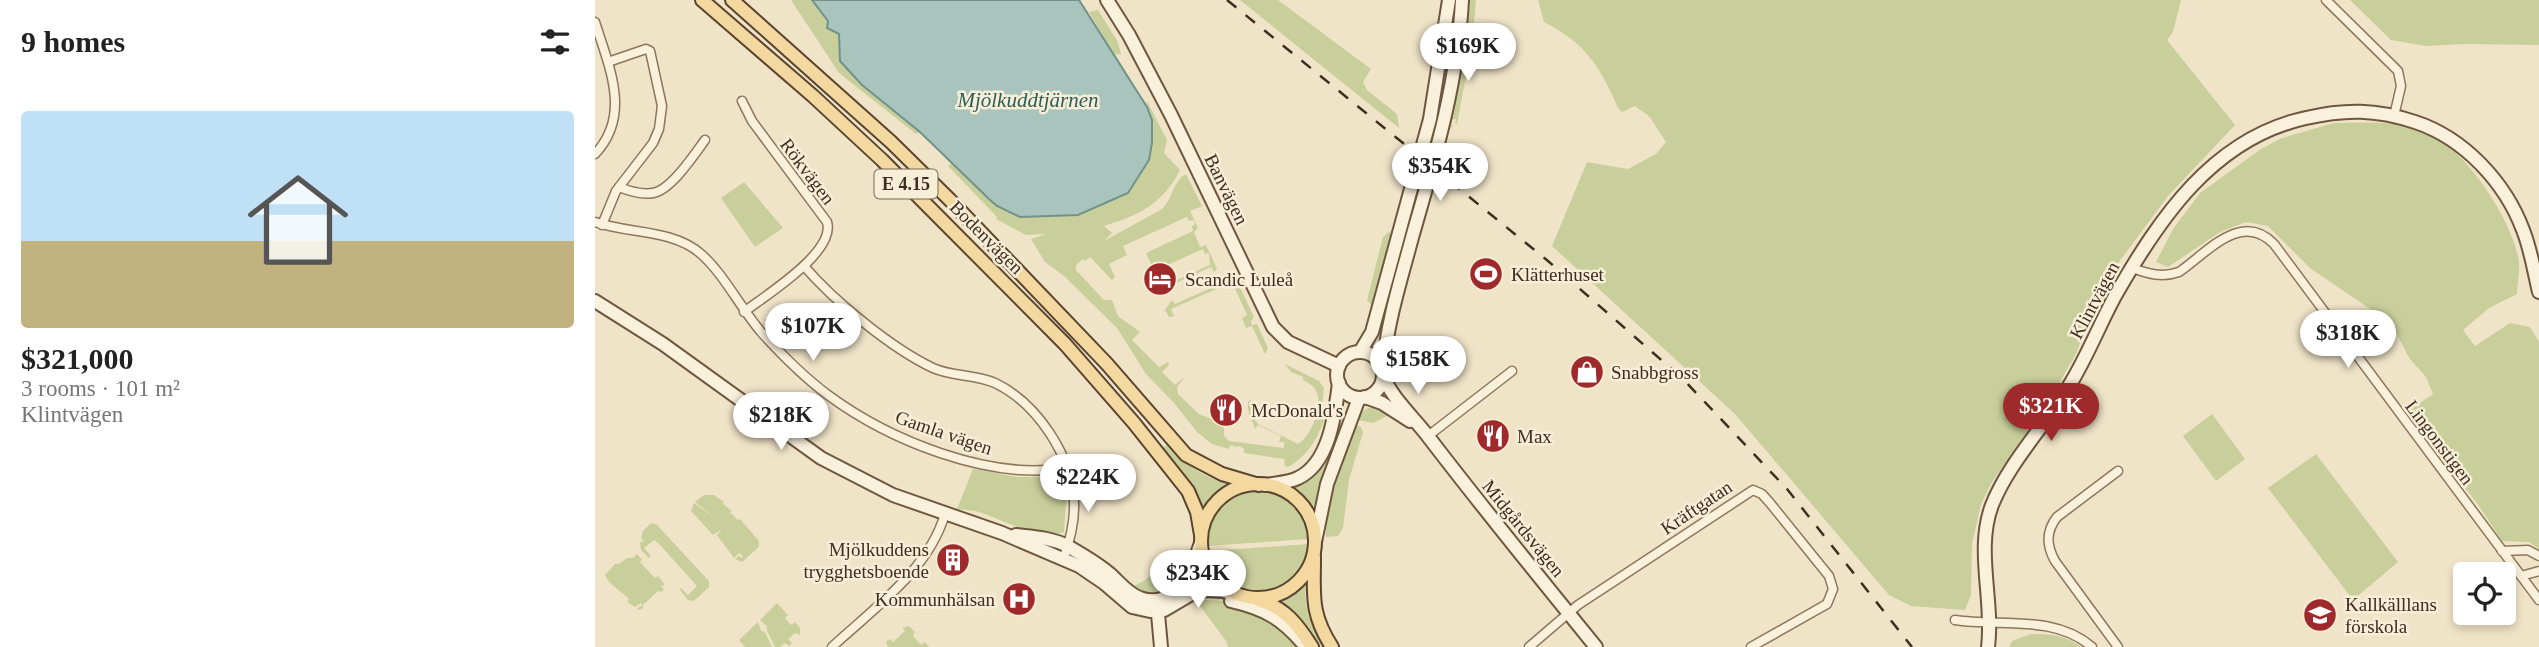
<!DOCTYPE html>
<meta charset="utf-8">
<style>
:root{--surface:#fff;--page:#f6f6f6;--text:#222;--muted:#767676;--line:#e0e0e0;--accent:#9e2a2b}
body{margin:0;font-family:"Times New Roman",serif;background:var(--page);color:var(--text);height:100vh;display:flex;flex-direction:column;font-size:26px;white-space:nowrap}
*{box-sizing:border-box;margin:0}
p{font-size:23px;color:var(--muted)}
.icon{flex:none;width:38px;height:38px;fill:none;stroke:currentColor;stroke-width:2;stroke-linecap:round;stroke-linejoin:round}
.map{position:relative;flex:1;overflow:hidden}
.drawer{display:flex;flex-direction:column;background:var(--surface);width:595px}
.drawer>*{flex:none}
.fabs{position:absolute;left:1858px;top:562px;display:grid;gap:14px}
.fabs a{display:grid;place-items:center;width:63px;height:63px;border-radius:7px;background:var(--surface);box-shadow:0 4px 10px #0003;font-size:35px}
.price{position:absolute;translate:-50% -60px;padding:0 16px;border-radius:24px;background:#fff;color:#222;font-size:23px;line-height:46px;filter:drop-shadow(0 2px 4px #0008)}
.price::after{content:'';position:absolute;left:50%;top:42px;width:21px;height:16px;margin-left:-10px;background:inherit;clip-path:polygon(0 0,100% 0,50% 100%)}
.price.selected{background:var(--accent);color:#fff}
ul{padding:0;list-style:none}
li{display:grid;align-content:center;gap:14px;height:371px;padding:0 21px}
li+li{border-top:2px solid var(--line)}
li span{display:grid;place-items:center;height:217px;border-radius:7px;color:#555}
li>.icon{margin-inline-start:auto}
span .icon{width:126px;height:126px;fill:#fffc;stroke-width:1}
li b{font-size:30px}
h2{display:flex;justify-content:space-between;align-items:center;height:84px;padding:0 21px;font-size:30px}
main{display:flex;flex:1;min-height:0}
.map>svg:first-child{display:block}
.green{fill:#c9cf9b}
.water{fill:#a9c4bc;stroke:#6f938a;stroke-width:2}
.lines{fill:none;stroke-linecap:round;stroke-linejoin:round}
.street-casing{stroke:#8d765c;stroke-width:11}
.secondary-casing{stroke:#6f573f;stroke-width:16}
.primary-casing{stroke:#5b4430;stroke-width:16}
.street{stroke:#faf1dc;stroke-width:8}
.secondary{stroke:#faf1dc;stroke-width:12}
.primary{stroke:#f3d9a0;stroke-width:12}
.rail{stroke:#3d2e20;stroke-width:2.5;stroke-dasharray:12 12;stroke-linecap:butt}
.labels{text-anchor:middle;stroke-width:5;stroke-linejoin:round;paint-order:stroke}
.shield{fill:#f7eed8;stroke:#756857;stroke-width:2}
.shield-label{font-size:18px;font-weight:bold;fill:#3d2e20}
.street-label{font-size:19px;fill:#3d2e20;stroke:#f7eed8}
.poi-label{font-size:19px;fill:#3d2e20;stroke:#f7eed8;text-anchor:start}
.water-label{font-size:21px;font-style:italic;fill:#2f5d5a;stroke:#f7eed8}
</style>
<main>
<section class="drawer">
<h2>9 homes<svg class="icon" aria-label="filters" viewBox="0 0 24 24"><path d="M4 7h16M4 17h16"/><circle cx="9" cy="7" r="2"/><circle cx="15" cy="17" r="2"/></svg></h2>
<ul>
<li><span style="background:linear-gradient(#bfe0f5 60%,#c2b280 0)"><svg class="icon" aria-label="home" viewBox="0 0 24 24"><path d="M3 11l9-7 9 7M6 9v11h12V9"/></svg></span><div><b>$321,000</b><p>3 rooms · 101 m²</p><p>Klintvägen</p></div></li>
</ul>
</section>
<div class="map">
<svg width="1944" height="647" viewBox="0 0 1944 647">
<rect width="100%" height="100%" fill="#f0e4c8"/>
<!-- green -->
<g class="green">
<path d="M196,0H217L233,21L236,30L244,34L245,62L267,85L325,131L507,34L494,12L503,10L523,42L526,54H520L551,106L552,101L572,140L569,153L585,170C569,203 543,216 509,226L517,233L509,241L567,209C578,198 578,181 591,174L607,206L595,211L603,228L599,232L605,247L611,245L622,269L619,272L616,267L574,286L573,284L615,265L614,253L610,254L608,249L559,271L551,253L598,231L597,226L600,224L598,220L594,221L592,217L528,246L532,255L514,264L520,277L517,280L495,257L490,261L488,259L481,265V270L509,300H517L523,316L545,332L537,340L564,367L573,362L574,365L567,372L580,385L590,377L582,387L583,394L604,414L626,423L629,429V436L634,441L689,448V442H684L686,436L663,425L660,429L653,410V402L656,400L660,420L663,424L703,444C716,436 729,405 721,391C719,385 713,383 708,380V377L696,372L690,364L724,381L729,388L727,408L731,414C724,437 714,455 693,467L690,466L689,459L649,453V449L645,446L641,447L636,445L633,449L617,444L602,432L579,403L551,374L522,328L469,276L450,262L436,239L451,234L431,235L401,219L402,217L353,166L357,163L325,132L321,134L244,73Z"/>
<path d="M645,0H683L776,69L768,82L772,90L802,114L804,128Z"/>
<path d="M859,0H863C857,54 849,107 832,159L829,156L846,91Z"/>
<path d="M874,0H881L877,44L862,124L860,123L861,119H858L856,125L859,127H856L852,133L867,55Z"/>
<path d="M943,0H1586L1578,32L1572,40L1640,125L1573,196L1524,262L1503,296L1481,354L1442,421L1425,441L1397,482L1386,504L1377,544L1376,595L1370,610L1316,606L1294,595L1140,414L957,246L992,162L1033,169L1061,154L1071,142L1054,116L1040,106L1027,112L1023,108C1005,66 990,43 949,22Z"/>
<path d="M1755,0H1944V45L1871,44L1831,46L1796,40Z"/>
<path d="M1739,123C1771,123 1811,119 1839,136C1874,155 1919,223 1924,262C1925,272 1922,284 1922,294L1894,308L1868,330L1880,346L1915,323L1935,327L1944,342V549L1934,542L1907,541L1882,503L1810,413L1838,394L1831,377L1814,358L1797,324L1715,268L1673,226L1651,222L1625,232L1573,267L1561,262L1578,229L1605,193L1666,149L1687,138Z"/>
<path d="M149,182L188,228L160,247L126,198Z"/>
<path d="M795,231V244L775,311L776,305L772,300L788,237Z"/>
<path d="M638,273L659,317L656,321L657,325L662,324L673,348L670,354L657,326L651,328L647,318L652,315L637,282L576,309L579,316L574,317L570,310L577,300L580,304L632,281L630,275Z"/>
<path d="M773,408H785L796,414L778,423L763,420L768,411Z"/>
<path d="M1617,414L1650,459L1621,481L1588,436Z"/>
<path d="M743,424H746L726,482L719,514L714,505L697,489C728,473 734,455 743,424Z"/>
<path d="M761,425L766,427L768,432L754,480L748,528L743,536L731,537C727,500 747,460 761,425Z"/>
<path d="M572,445C589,464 609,478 634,484L616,496L607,509L601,492L568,447Z"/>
<path d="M1721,454L1803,562L1758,600L1673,488Z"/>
<path d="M378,469L422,477H456L469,482L472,490L469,532C442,541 410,520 384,512C377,510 369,510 362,509Z"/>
<path d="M666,491C692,495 711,513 713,539L612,546C611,515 633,492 666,491Z"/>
<path d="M109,495H119L129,502L128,504L137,511L132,516L136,513L143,520L145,519L164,541V547L147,562L140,559L144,556L147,558L148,556L144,553L139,558L122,535L127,529L118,535L96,511L99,503L120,518L100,502Z"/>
<path d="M56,523L61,524L114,581V587L99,601L93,600L85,590L86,588L93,595L102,586L65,545L59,540L49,548L56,556L54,558L46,550L45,542L49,541L46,539L48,531Z"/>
<path d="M714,544C708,607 616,601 612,551Z"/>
<path d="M585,550L595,551L584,580L571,561L572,556Z"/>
<path d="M42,554L47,560L45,562L60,578L63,576L70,585L66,586L69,589L67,592L63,591L47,606L49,608L44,610L42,609L47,605L46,603L40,607L32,602L34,599L14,582L10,575L20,564H24L32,558H38Z"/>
<path d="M564,567H569L578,584L562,593L553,595L538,586L549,581Z"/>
<path d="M711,579C709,609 713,622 730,647H726L703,615L683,599L694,594Z"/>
<path d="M610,600C655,600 675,620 707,647H633L631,641L602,602Z"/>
<path d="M182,603L193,615L190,618L196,625L200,622L205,628V635L200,633L193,639L197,643L194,646L190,643L185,647H180L172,631V626L165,620Z"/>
<path d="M163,622L166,631L170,632L177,647H150L144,640Z"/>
<path d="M314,626L320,632L318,636L326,645L330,642L334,647H293L291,642L295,639L298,642L310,631L307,628Z"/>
<path d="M1436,634C1455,634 1471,635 1486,647H1414L1417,641Z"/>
</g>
<!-- water -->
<path class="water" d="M217,0H484L552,107L557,120V143L554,160L533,193L483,215L425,217L402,206L394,199L325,132L267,85L245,61L244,34L232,28L233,21Z"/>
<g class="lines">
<!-- street casing -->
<g class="street-casing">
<g id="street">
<path d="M1731,0L1803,71L1806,86L1799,116"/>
<path d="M0,22C14,67 37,115 0,154"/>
<path d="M147,101L157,121L232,222C241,252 171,295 149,312"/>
<path d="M24,187C34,191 47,195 58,193C76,190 99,155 110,140"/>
<path d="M0,222C33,234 78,229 106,254C129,274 146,309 167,333C187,355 209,377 233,395C294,440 394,481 471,468"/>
<path d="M7,225L21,191L58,143L64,129L67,106L55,51L51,49L13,62"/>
<path d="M209,266C239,301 296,348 338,368C358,377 380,374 400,383C442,403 477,456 479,502C480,523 475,541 468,560"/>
<path d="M1537,268C1554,274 1567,278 1584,272C1612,253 1646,210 1679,244L1944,600"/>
<path d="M833,436L917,371"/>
<path d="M1523,471L1462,517C1451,531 1451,545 1460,561L1523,647"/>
<path d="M1907,551L1933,550L1944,556"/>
<path d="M1926,576L1944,571"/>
<path d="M1360,620C1405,627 1459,614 1497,647"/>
<path d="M237,647C279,608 333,571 350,514"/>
<path d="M934,647L983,605L1158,490L1167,494L1175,503L1234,576L1238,589L1232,604L1156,647"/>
</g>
</g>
<!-- secondary casing -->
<g class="secondary-casing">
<g id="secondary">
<path d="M512,0L534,35L576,115L678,327L693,342L744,366"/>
<path d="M0,301L68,344L226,458L298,495L407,533L484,566L509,583L537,607L555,611L569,610L598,593L611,590L628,591L647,596"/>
<path d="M765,352L777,332L835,119L854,0"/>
<circle cx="765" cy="375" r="23"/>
<path d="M788,369C792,322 806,279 818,234C840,158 863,80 867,0"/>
<path d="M788,374C793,394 819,418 832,435C887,507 944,577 1001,647"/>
<path d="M770,397L787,403L815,421"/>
<path d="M670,485C681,483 693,483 703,478C735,463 740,413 744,383"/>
<path d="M421,535C439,537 458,538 474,547C488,555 503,564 515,574C524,582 533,594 545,598C580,611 598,567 606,543"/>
<path d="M720,542L732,484L764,398"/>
<path d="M636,601C671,609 688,619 711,647"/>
<path d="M562,603L566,647"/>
<path d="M1393,647C1399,600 1380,550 1397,505C1415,460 1453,423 1477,381C1493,354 1505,324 1520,296C1564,219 1618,138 1711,118C1750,109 1781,109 1820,122C1869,138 1910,182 1928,230C1936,250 1939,271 1944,292"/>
</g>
</g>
<!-- primary casing -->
<g class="primary-casing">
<g id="primary">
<path d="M107,0L218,96L287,160L470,344L539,423L593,491L602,512L606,535"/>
<path d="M137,0L296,142L355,200L512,364L591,455L627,474L664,485"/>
<circle cx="663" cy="541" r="57"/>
<path d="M719,557C719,595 715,613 737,647"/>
<path d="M663,600C690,607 703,625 717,647"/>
</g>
</g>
<!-- street -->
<use href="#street" class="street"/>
<!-- secondary -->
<use href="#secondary" class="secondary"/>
<!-- primary -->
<use href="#primary" class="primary"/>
<!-- rail -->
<path class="rail" d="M632,0L953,261L1088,379L1192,489L1317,647"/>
</g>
<!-- icons -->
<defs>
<g id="stadium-disc" transform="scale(1.75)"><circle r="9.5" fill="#9e2a2b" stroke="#f7eed8"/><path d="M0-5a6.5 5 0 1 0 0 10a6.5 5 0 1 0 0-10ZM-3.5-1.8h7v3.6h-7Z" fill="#fff"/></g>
<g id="hotel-disc" transform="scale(1.75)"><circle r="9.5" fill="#9e2a2b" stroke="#f7eed8"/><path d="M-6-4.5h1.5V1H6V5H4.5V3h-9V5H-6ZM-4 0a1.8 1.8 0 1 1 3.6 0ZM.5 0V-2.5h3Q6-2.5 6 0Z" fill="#fff"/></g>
<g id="shop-disc" transform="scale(1.75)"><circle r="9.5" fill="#9e2a2b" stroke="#f7eed8"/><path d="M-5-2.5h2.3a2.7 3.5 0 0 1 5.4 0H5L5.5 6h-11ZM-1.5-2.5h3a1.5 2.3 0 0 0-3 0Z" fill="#fff"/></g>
<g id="restaurant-disc" transform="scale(1.75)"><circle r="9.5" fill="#9e2a2b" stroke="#f7eed8"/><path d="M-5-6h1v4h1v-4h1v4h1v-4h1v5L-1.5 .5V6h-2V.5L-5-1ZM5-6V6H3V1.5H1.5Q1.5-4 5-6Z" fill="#fff"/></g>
<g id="building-disc" transform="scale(1.75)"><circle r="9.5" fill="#9e2a2b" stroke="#f7eed8"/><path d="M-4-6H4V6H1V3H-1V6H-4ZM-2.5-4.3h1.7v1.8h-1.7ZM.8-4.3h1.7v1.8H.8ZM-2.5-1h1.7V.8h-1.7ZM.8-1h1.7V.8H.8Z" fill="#fff"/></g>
<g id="hospital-disc" transform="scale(1.75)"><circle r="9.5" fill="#9e2a2b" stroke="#f7eed8"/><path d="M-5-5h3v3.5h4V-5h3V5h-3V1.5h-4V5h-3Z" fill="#fff"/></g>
<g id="school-disc" transform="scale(1.75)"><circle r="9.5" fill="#9e2a2b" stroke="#f7eed8"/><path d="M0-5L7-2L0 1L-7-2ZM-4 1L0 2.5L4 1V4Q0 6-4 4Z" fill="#fff"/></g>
</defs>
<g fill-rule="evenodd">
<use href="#stadium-disc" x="891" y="274"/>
<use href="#hotel-disc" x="565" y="279"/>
<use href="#shop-disc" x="992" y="372"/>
<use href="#restaurant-disc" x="631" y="410"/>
<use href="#restaurant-disc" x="898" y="436"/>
<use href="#building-disc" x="358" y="560"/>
<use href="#hospital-disc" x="424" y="599"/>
<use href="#school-disc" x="1725" y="615"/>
</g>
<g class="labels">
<!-- shield labels -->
<rect class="shield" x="279.5" y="169.5" width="63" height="29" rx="5"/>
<g class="shield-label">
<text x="311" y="190">E 4.15</text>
</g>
<!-- street labels -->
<g class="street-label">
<text transform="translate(213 171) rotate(53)" y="7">Rökvägen</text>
<text transform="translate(632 189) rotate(64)" y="7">Banvägen</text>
<text transform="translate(392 237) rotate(45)" y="7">Bodenvägen</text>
<text transform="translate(1499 300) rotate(-62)" y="7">Klintvägen</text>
<text transform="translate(349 432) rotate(19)" y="7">Gamla vägen</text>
<text transform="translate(1845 442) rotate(53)" y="7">Lingonstigen</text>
<text transform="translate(1101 507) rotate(-34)" y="7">Kräftgatan</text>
<text transform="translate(929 528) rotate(51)" y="7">Midgårdsvägen</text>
</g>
<!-- poi labels -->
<g class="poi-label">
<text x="916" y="281">Klätterhuset</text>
<text x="590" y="286">Scandic Luleå</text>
<text x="1016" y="379">Snabbgross</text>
<text x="656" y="417">McDonald's</text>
<text x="922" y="443">Max</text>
<text x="334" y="556" text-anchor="end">Mjölkuddens<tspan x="334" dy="22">trygghetsboende</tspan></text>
<text x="400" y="606" text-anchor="end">Kommunhälsan</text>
<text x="1750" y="611">Kallkälllans<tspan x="1750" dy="22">förskola</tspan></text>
</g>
<!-- water labels -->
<g class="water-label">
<text x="433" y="107">Mjölkuddtjärnen</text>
</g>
</g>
</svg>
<div class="fabs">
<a><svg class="icon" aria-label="locate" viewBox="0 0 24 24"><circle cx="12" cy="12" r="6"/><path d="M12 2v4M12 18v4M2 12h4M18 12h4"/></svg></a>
</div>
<b class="price" style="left:873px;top:83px">$169K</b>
<b class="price" style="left:845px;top:203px">$354K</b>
<b class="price" style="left:218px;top:363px">$107K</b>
<b class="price" style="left:1753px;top:370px">$318K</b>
<b class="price" style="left:823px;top:396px">$158K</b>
<b class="price selected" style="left:1456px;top:443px">$321K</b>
<b class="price" style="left:186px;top:452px">$218K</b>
<b class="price" style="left:493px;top:514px">$224K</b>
<b class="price" style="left:603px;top:610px">$234K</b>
</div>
</main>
